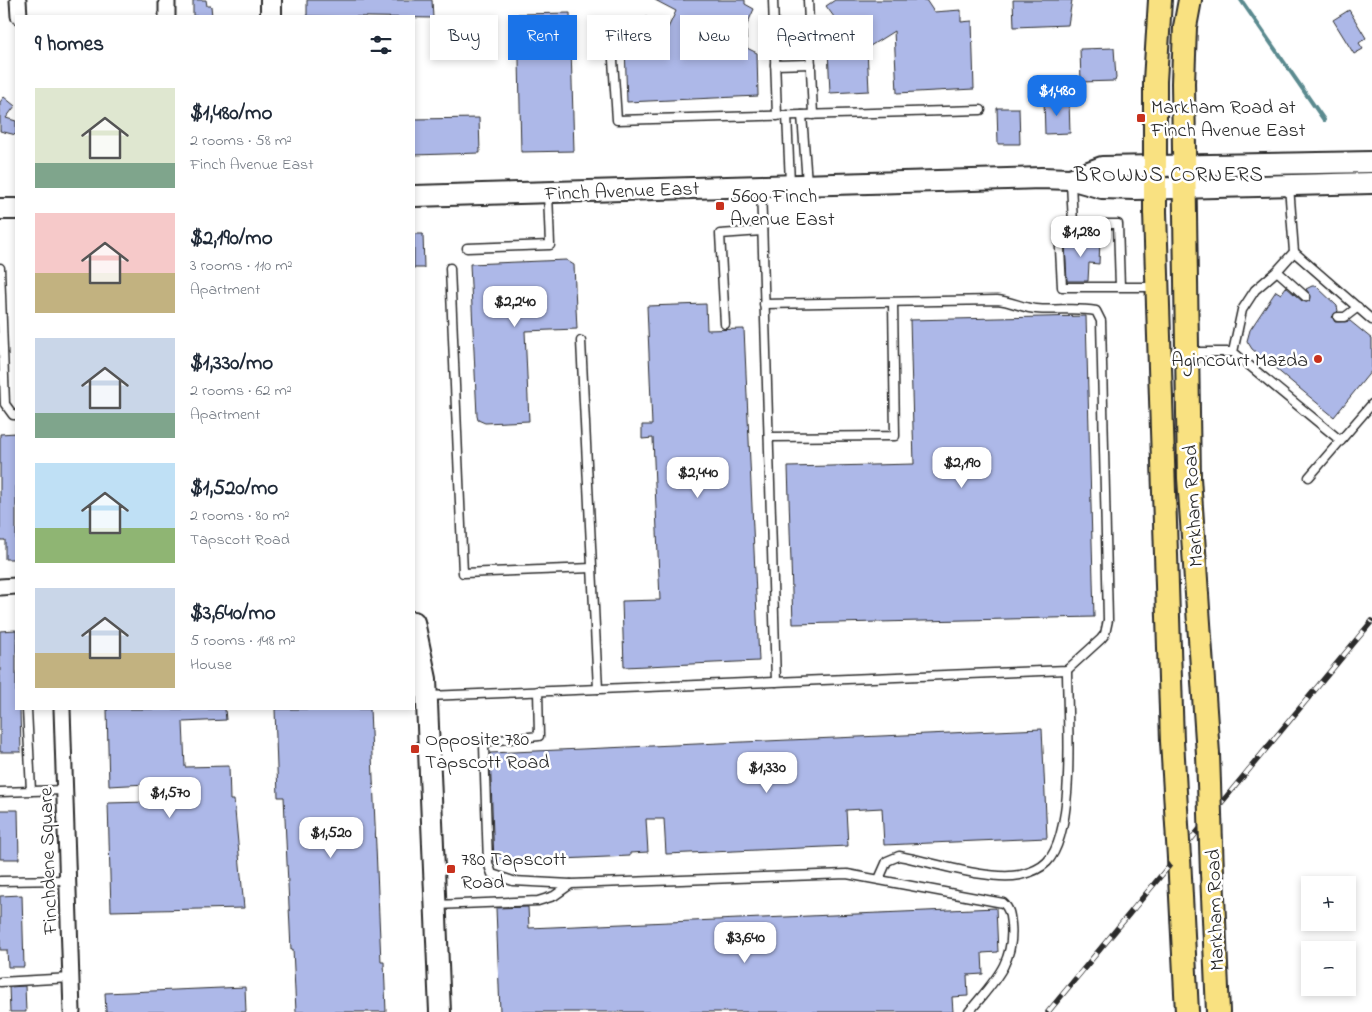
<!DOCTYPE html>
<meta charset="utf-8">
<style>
:root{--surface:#fff;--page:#f6f6f7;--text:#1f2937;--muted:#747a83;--accent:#1a73e8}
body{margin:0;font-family:"Indie Flower",sans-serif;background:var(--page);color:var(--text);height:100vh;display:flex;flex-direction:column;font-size:19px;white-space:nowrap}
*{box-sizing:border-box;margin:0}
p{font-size:16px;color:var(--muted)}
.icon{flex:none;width:28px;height:28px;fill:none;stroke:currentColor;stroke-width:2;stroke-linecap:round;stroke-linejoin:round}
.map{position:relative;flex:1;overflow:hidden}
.details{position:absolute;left:15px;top:15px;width:400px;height:695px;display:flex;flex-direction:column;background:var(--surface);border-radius:0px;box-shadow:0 2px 8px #0003}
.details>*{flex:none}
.top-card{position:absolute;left:430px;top:15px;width:475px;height:45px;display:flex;gap:10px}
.buttons{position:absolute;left:1301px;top:876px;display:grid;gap:10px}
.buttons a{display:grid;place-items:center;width:55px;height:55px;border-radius:0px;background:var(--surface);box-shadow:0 2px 8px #0003;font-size:25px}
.price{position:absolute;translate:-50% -42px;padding:0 11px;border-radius:10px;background:#fff;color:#222;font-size:16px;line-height:32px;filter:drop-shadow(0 1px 2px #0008)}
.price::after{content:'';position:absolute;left:50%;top:30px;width:15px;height:11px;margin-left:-8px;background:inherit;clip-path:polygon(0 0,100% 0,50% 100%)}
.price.on{background:var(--accent);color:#fff}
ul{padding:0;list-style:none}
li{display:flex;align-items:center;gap:15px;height:125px;padding:0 20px}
li span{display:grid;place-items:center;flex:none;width:140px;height:100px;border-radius:0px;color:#555}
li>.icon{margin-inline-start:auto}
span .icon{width:60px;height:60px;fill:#fffc;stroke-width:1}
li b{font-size:21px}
h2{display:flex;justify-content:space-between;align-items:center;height:60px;padding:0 20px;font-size:21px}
.tag{padding:0 18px;border-radius:0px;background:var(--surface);box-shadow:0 2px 8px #0003;font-size:18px;line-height:45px}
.tag.on{background:var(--accent);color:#fff}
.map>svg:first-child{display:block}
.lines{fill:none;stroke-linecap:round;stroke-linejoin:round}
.stream{stroke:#5a8a8f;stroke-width:4}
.building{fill:#adb8e8;stroke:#2b2b2b}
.lane-casing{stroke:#2b2b2b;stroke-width:11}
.street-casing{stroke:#2b2b2b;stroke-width:19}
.secondary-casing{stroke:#2b2b2b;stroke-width:24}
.primary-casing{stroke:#2b2b2b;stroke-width:26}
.lane{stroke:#fff;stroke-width:8}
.street{stroke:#fff;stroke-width:15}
.secondary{stroke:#fff;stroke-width:20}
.primary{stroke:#f9e181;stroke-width:22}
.rail-casing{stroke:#2b2b2b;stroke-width:5.5}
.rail{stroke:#fff;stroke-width:4;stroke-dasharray:11;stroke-linecap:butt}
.primary-bridge-casing{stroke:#2b2b2b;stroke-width:26;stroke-linecap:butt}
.primary-bridge{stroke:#f9e181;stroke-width:22}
.poi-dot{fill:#c8321e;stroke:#fff;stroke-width:2}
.labels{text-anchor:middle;stroke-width:5;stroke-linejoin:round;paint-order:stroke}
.poi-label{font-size:20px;fill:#2b2b2b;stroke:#fff;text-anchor:start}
.street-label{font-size:20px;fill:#2b2b2b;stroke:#fff}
.neighbourhood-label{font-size:21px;letter-spacing:1px;fill:#2b2b2b;stroke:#fff}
</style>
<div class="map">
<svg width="1372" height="1012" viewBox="0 0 1372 1012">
<rect width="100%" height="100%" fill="#fff"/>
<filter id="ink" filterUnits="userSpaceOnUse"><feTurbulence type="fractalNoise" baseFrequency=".02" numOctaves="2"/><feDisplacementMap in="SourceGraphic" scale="10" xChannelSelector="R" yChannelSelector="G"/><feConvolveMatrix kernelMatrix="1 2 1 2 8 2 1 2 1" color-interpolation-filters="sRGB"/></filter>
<g filter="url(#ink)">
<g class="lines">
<!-- stream -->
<path class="stream" d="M1241,0L1324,120"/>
</g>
<!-- building -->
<g class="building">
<path d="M193,0H206L207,6H211L212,16H193Z"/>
<path d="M307,0H432L433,18L307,16Z"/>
<path d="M655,0H745V4L754,9L746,27L747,48L757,53L758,96L627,102L625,47H636V36L646,17L668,28L676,11Z"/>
<path d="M835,0H926L934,12L961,10V22L972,21L974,89L897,93L894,31L867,48L869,91L830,93L828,49L838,43L837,21L826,6Z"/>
<path d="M1013,0H1072L1068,25L1014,27Z"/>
<path d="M1349,10L1366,38L1359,43L1363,49L1354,54L1333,20Z"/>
<path d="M570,13L574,151L521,152L518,14Z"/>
<path d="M1114,48L1116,78L1115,81L1081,82L1080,49Z"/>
<path d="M4,97L15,106L6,118L16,121V135L0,131V102Z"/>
<path d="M1044,100H1069L1070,133L1045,134Z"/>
<path d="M997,108H1019L1020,144H998Z"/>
<path d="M479,118L480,153L414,155V119Z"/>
<path d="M414,234H423L424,268H414Z"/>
<path d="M1073,239H1100L1099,264L1089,263L1088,281H1067L1065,244H1073Z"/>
<path d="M566,260L574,265L577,329L525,331L529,421L485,423L478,420L477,416L470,264Z"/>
<path d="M1312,286H1316L1337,306L1338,311L1332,317L1335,322L1350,321L1372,339V370L1334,417L1252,349L1247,341L1250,330L1276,291L1281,294L1286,287L1302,301L1307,302L1311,296L1306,289Z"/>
<path d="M706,304L707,330L744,329L759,661L624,667L622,601L660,600L653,438L642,439V425H652L647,306Z"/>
<path d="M1086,316L1094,617L793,624L788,467L914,464L910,320Z"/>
<path d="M16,433V559H5V540H0V434Z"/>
<path d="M16,630V709H20L21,752H0V631Z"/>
<path d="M107,709H225L226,720L183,722L185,767L229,766L230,800H234L244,908L111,911L108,803L186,801L185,782L109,786Z"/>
<path d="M275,709H370L381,962H384L386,1012H296L293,949L291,950L284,797H278Z"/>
<path d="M1042,729L1047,838L884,845L882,808L846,810L848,846L666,854L664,819H646L648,852L630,853V856L494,862L490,753Z"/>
<path d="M0,810H18L19,859H0Z"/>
<path d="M22,895L24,967H8L7,950H0V896Z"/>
<path d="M528,907L529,928L996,908L998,952L982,953L983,974L967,975L968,996L952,997L953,1012H500L496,908Z"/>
<path d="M25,986L26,1012H10L9,987Z"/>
<path d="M245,987L246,1012H106L105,993Z"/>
</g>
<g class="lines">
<!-- lane casing -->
<g class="lane-casing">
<g id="lane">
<path d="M773,0L777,116"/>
<path d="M808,0L813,115"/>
<path d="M613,60L617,120L981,110"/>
<path d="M775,65L811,64"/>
<path d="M787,115L790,183"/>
<path d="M802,115L807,183"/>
<path d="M1071,182L1073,224"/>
<path d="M761,186L776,682"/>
<path d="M1289,186L1294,252L1277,271L1255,290L1242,310L1233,352L1341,441"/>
<path d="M467,248L550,245L548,193"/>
<path d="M1294,252L1372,320"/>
<path d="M0,268L5,404L13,415H16"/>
<path d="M450,268L463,573L592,568"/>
<path d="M1277,271L1306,297"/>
<path d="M1120,287L1118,224H1073L1059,230L1062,287H1155"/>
<path d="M1338,317H1345L1358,307"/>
<path d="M725,324L720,234L762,231"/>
<path d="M581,341L598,689"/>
<path d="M1189,352H1233"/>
<path d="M769,437L895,436L893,302"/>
<path d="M1309,477L1372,404"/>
<path d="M538,691L539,736L489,741L484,746L488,863L492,874L513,881L571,884"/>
<path d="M428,696L1067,670L1101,639L1105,634L1108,620L1101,321L1096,311C1076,307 1056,311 1036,309C1023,308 1011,301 997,300L764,304"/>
<path d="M27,709L31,791"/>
<path d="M0,792L64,790"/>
<path d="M879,879L887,861L899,856C933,862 987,881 1020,875C1029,873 1040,869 1047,862C1077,831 1067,713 1067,670"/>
<path d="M0,881L68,880"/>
<path d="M436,905L538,901L554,896L571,884L847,874L1003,903C1010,909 1010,916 1011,924C1015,964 992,983 969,1012"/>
<path d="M0,982L71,978"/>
</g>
</g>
<!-- street casing -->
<g class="street-casing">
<g id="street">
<path d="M18,0L19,16"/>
<path d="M167,0V16"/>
<path d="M0,587L16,586"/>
<path d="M62,709L72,1012"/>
</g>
</g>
<!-- secondary casing -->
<g class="secondary-casing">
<g id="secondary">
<path d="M271,0V16"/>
<path d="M1070,179L1102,167L1372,162"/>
<path d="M414,196L1041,178L1070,179L1102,188L1135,189L1372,183"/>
<path d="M0,209H16"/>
<path d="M414,622L426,679L440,1012"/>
</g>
</g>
<!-- primary casing -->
<g class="primary-casing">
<g id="primary">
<path d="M1160,0L1155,81V212L1172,741"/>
<path d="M1190,0L1185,27L1183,83L1189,478L1208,754"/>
<path d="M1179,858L1187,1012"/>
<path d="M1212,873L1218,1012"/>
</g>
</g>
<!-- lane -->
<use href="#lane" class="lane"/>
<!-- street -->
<use href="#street" class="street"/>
<!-- secondary -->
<use href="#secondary" class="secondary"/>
<!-- primary -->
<use href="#primary" class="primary"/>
<!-- rail casing -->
<g class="rail-casing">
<path id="rail" d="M1048,1012L1372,621"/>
</g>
<!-- rail -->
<use href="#rail" class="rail"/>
<!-- primary-bridge casing -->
<g class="primary-bridge-casing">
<g id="primary-bridge">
<path d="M1172,741L1179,858"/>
<path d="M1208,754L1212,873"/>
</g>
</g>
<!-- primary-bridge -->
<use href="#primary-bridge" class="primary-bridge"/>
</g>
</g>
<!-- markers -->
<g class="poi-dot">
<rect x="1136" y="113" width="10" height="10" rx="2.5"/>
<rect x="715" y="201" width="10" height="10" rx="2.5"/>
<circle cx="1318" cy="359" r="5"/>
<rect x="410" y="744" width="10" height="10" rx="2.5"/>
<rect x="446" y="864" width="10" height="10" rx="2.5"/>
</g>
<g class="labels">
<!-- poi labels -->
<g class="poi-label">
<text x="1151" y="113">Markham Road at<tspan x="1151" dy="23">Finch Avenue East</tspan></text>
<text x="730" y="202">5600 Finch<tspan x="730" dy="23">Avenue East</tspan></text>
<text x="1308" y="366" text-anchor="end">Agincourt Mazda</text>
<text x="425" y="745">Opposite 780<tspan x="425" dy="23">Tapscott Road</tspan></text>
<text x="461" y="865">780 Tapscott<tspan x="461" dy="23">Road</tspan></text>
</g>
<!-- street labels -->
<g class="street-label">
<text transform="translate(622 190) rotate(-2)" y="7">Finch Avenue East</text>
<text transform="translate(1192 506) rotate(-93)" y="7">Markham Road</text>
<text transform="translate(47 861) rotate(-92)" y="7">Finchdene Square</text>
<text transform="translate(1214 910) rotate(-92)" y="7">Markham Road</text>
</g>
<!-- neighbourhood labels -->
<g class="neighbourhood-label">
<text x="1169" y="181">BROWNS CORNERS</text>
</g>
</g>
</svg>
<div class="buttons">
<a>+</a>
<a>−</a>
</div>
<b class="price on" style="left:1057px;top:117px">$1,480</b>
<b class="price" style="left:1081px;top:258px">$1,280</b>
<b class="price" style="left:515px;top:328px">$2,240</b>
<b class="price" style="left:962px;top:489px">$2,190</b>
<b class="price" style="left:698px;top:499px">$2,440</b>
<b class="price" style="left:767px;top:794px">$1,330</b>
<b class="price" style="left:170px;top:819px">$1,570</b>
<b class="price" style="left:331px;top:859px">$1,520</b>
<b class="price" style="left:745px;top:964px">$3,640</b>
<div class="top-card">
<a class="tag">Buy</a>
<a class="tag on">Rent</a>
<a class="tag">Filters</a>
<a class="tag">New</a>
<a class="tag">Apartment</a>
</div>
<section class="details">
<h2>9 homes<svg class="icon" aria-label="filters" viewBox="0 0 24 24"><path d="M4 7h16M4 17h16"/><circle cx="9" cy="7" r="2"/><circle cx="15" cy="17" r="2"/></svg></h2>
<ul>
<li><span style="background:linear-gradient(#dfe7d0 75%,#7fa58c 0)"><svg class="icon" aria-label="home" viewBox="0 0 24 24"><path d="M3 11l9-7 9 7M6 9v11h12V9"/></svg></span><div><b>$1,480/mo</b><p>2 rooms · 58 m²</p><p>Finch Avenue East</p></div></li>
<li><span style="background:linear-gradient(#f6c9c9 60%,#c2b280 0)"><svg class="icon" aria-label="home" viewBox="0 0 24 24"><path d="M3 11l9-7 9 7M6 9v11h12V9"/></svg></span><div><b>$2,190/mo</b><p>3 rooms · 110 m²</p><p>Apartment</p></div></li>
<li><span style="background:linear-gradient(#c9d6e8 75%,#7fa58c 0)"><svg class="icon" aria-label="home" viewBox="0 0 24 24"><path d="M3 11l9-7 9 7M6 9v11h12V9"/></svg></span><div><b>$1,330/mo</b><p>2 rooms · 62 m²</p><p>Apartment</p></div></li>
<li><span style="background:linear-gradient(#bfe0f5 65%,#8fb573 0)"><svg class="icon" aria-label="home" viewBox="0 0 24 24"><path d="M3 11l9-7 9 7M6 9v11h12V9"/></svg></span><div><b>$1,520/mo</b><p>2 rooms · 80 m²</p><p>Tapscott Road</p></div></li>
<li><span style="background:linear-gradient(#c9d6e8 65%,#c2b280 0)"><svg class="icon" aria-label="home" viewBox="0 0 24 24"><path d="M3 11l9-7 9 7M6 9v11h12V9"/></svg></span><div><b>$3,640/mo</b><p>5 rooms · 148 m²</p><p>House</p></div></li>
</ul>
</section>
</div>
